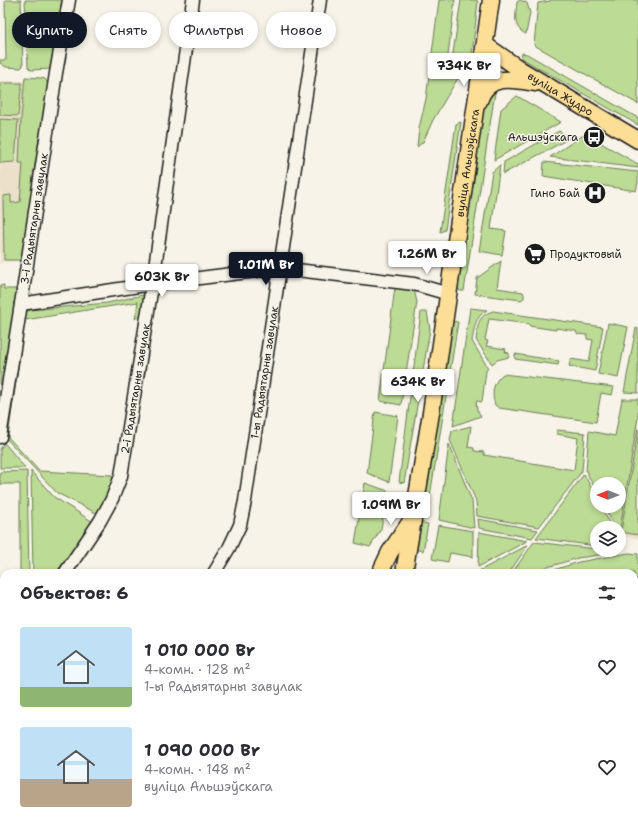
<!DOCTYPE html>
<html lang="ru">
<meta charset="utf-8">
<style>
:root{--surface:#fff;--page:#f2f2f3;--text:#2b2b33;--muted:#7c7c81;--accent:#111827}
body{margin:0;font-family:"Shantell Sans",sans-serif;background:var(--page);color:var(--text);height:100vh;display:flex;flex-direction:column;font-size:15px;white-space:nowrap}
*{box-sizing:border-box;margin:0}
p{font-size:13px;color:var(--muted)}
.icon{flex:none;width:22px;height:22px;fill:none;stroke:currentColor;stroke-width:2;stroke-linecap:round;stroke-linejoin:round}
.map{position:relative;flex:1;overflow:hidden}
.sheet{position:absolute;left:0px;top:569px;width:638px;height:256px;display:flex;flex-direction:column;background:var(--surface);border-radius:12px 12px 0 0;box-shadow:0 2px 6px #0003}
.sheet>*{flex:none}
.top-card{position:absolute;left:12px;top:12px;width:400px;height:36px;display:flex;gap:8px}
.needle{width:26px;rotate:270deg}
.tools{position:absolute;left:590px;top:477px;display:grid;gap:8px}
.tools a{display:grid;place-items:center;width:36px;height:36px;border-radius:50%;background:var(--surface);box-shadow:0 2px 6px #0003;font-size:20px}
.price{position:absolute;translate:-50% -34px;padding:0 9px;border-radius:4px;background:#fff;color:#222;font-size:13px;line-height:26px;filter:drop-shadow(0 1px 2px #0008)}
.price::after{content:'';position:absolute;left:50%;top:24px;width:12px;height:9px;margin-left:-6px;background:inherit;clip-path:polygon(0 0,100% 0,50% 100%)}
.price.current{background:var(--accent);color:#fff}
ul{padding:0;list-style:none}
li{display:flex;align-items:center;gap:12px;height:100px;padding:0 20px}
li span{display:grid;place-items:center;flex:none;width:112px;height:80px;border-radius:4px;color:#555}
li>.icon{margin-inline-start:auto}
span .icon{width:48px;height:48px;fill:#fffc;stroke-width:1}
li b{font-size:17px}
h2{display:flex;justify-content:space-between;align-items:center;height:48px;padding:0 20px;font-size:17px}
.tag{padding:0 14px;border-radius:18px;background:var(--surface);box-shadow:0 2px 6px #0003;font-size:14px;line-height:36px}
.tag.current{background:var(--accent);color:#fff}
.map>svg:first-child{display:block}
.built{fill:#ece0cb}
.green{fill:#bcdb94;stroke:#6c7c58}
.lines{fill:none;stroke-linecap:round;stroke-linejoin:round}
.minor-casing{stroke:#1c1c1c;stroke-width:15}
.major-casing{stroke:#1c1c1c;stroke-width:19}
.minor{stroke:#f7f3e8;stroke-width:12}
.major{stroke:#fdde96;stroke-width:16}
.labels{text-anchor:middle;stroke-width:3;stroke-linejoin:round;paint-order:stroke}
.street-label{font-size:11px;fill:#1c1c1c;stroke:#f7f3e8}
.poi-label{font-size:11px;fill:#1c1c1c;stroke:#f7f3e8;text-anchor:end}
</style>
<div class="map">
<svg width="638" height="825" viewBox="0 0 638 825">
<rect width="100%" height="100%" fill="#f7f3e8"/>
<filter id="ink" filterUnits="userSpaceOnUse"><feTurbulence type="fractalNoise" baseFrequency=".025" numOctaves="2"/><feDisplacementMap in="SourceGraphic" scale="8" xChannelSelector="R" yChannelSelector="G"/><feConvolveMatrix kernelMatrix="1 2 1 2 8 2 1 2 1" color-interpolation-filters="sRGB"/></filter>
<g filter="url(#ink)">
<!-- built -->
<g class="built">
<path d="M0,81H38L22,261L2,262L0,265Z"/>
<path d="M638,417V539L619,535Z"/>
</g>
<!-- green -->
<g class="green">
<path d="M5,0H21L23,66L21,68L6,67L0,63V60H6Z"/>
<path d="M25,0H62L50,69L31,70L28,67Z"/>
<path d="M439,0H455L447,63L458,78L433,120L423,142L417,147L419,128L426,99Z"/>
<path d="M461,0H474L478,1L472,55L462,67L458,68L452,60Z"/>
<path d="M520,0L527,3L530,13L526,34C512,28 516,14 517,2Z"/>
<path d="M550,0H638V104L534,45L538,3L550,1Z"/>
<path d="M522,53L527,54L638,118V125L521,58Z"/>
<path d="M25,77L42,78L45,79L48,84L33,178L24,260H4L3,196L11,195V203L20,202L23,163H19L21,118Z"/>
<path d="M0,83H22L18,116L0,115Z"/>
<path d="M496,86L464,291H460L457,287L485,94Z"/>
<path d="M517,96L561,122L494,160L501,109Z"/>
<path d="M0,119L18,120L15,162L0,163Z"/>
<path d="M461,122L445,230L440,232L456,124Z"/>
<path d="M559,131L570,138L503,174L504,162Z"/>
<path d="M585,134L638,164V168L550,157Z"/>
<path d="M544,162L638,172V182L636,191L543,176Z"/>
<path d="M500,165L491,229L506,231L502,255L479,251L492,172Z"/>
<path d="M501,261L497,288L523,292L524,294V298L521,300L475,294L477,278Z"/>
<path d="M4,285V289H17L18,294L0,414V286Z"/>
<path d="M395,287L414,290L417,302L401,405L380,401Z"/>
<path d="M143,295L145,300L140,315L135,319L138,302L25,320L8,437L39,471L112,475L113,483L98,514L57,493L4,436L22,315L26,311L30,310L107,303Z"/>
<path d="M470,308L487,310C474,318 475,327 472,341L488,368L486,371L482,402L476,401L477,410L481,416L453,426Z"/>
<path d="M493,311L603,327L595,371L569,366L571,359L589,362L593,340L587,339V335L577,334L576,331L556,328V330L529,326V324L489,319L485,340L488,341L486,346L506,349L505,352L509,353V357L497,360L492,364L476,340C478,325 477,316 493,311Z"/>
<path d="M421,312H427L430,329L404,483L399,482Z"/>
<path d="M450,321L458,322L427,515L419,514Z"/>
<path d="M608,323L628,327L618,378L598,374Z"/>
<path d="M636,328L638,329V393L624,392Z"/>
<path d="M515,354L559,361L558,365L515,359Z"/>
<path d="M503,374L614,387L612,395L601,393L596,422L499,408L495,405C491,393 493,382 503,374Z"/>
<path d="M622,399H638V417L619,535V528H615L604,506H619V484H597V493L586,471L589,431L615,436Z"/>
<path d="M375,412L398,416L389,482L367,473Z"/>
<path d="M471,426L468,447L474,448V451L484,452V455L574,470L578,438L557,434V430L585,433L582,471L539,527L477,516L476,501L450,440L452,431Z"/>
<path d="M638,429V535L621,532Z"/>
<path d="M4,443L7,446L25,468H0V449Z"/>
<path d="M449,444L472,501L474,528L439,520Z"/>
<path d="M27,471L29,573H20V484H0V472Z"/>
<path d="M31,471L54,497L93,522L56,573H33Z"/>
<path d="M584,474L597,499V506H601L612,528H597V546L536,538Z"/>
<path d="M365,483L388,491L381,529L370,547L355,543Z"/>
<path d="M478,519L538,530L532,538L479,528Z"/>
<path d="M419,522L428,524L423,551L414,549Z"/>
<path d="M438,525L473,531V557L450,553L448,562L432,559Z"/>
<path d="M479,532L527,541L478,567Z"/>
<path d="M534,542L597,549V550L620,552L578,558L528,573H512Z"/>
<path d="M528,545L509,573H478L479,571Z"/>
<path d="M629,553L638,554V579L634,578V573H544L579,562Z"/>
<path d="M0,656L4,660V742L0,736Z"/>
<path d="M4,766V821H49L46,825H0V767Z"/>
<path d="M638,801V825H600L603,821H634V803Z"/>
<path d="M66,821H194L192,825H64Z"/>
<path d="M555,821H595V825H554Z"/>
</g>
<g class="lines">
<!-- minor casing -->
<g class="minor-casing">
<g id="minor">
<path d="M21,304L152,284L280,268L414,284L449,294"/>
<path id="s1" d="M0,437L21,304L56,73L69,0"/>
<path id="s2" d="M65,573L100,521L112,499L121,476L154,274L193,0"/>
<path id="s3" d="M214,573L229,548L240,525L245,501L320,0"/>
<path d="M0,645L4,649"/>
<path d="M246,821L251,825"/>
<path d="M269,821L274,825"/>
</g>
</g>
<!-- major casing -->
<g class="major-casing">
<g id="major">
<path id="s4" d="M485,45L521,70L638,140"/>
<path d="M479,101C487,73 514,79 535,83"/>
<path d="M380,573L390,552L411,521"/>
<path id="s5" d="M404,573L431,413L491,0"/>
<path d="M311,825L320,821"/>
<path d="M337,825V821"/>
<path d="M366,825V821"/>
</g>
</g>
<!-- minor -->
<use href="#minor" class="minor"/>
<!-- major -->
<use href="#major" class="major"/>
</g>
</g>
<!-- icons -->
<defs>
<g id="bus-disc" transform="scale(1.15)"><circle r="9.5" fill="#1c1c1c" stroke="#f7f3e8"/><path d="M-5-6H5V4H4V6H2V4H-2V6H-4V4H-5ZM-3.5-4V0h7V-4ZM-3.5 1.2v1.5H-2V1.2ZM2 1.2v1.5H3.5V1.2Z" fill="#fff"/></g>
<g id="hospital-disc" transform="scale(1.15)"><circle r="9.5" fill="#1c1c1c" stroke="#f7f3e8"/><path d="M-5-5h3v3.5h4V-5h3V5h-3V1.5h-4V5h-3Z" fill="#fff"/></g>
<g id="supermarket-disc" transform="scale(1.15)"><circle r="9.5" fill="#1c1c1c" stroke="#f7f3e8"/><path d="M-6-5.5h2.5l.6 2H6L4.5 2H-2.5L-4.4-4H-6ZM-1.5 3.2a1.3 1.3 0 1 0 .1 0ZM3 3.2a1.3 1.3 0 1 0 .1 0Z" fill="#fff"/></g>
</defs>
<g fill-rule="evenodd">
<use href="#bus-disc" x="594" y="137"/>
<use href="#hospital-disc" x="595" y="193"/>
<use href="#supermarket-disc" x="535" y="254"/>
</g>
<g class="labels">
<!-- street labels -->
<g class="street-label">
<text dy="4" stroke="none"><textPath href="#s4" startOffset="90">вуліца Жудро</textPath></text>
<text dy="4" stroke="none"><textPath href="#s5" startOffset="415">вуліца Альшэўскага</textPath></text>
<text dy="4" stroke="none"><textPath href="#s1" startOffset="221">3-і Радыятарны завулак</textPath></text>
<text dy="4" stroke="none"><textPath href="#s3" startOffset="209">1-ы Радыятарны завулак</textPath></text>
<text dy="4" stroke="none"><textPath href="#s2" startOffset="201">2-і Радыятарны завулак</textPath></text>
</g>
<!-- poi labels -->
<g class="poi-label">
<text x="578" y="141">Альшэўскага</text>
<text x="580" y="197">Гино Бай</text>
<text x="550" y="258" text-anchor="start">Продуктовый</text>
</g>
</g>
</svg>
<div class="tools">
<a><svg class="needle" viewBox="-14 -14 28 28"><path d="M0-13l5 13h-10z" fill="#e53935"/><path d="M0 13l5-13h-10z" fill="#7c7c81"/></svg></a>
<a><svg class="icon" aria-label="layers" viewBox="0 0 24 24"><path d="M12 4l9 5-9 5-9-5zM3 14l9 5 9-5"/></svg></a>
</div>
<b class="price" style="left:464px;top:87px">734K Br</b>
<b class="price" style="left:427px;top:275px">1.26M Br</b>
<b class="price current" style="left:266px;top:286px">1.01M Br</b>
<b class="price" style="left:162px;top:298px">603K Br</b>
<b class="price" style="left:418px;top:403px">634K Br</b>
<b class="price" style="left:391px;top:526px">1.09M Br</b>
<div class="top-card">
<a class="tag current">Купить</a>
<a class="tag">Снять</a>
<a class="tag">Фильтры</a>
<a class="tag">Новое</a>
</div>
<section class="sheet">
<h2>Объектов: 6<svg class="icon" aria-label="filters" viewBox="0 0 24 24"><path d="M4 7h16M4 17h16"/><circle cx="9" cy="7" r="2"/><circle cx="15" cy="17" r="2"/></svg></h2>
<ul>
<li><span style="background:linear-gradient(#bfe0f5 75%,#8fb573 0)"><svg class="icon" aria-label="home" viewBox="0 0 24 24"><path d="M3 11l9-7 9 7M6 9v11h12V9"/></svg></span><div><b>1 010 000 Br</b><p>4-комн. · 128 m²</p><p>1-ы Радыятарны завулак</p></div><svg class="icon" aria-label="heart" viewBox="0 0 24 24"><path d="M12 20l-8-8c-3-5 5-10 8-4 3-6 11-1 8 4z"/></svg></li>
<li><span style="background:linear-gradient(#bfe0f5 65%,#b9a48a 0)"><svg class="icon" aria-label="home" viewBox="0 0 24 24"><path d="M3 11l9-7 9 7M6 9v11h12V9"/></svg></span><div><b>1 090 000 Br</b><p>4-комн. · 148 m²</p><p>вуліца Альшэўскага</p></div><svg class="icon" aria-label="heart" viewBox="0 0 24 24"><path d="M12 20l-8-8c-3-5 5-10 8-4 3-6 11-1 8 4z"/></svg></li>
</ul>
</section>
</div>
